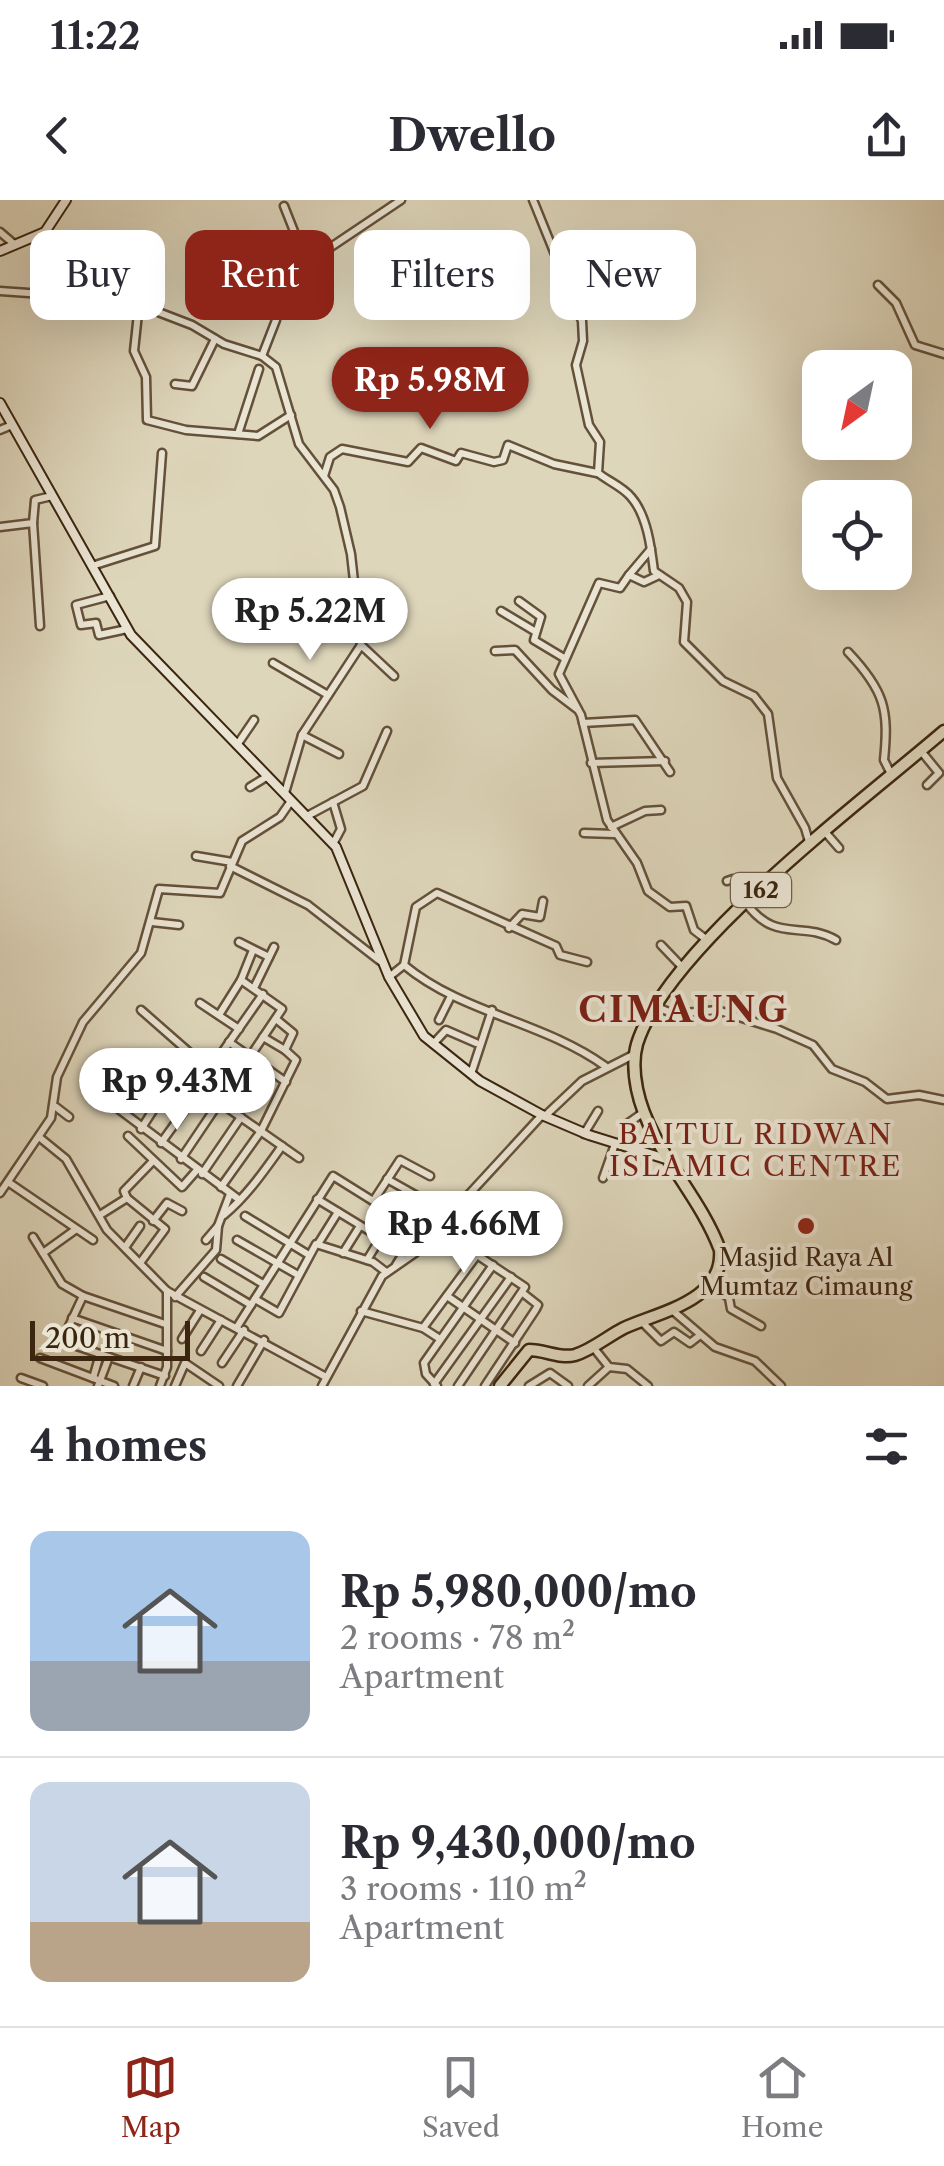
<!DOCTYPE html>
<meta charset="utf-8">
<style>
:root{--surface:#fff;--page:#f7f7f7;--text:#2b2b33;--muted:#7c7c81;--line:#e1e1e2;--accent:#8f2418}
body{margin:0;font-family:"Libre Caslon Text",serif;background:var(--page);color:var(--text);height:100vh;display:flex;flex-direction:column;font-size:38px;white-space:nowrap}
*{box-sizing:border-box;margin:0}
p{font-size:32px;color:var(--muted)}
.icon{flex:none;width:55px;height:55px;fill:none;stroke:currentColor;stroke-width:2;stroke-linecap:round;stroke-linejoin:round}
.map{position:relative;height:1186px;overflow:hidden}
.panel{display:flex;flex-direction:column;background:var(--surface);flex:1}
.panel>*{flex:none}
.hud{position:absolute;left:30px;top:30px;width:885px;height:90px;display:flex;gap:20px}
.needle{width:65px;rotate:213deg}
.fabs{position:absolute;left:802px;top:150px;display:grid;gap:20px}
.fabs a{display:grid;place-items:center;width:110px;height:110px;border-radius:20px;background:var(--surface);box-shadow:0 10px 40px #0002;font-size:50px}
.scale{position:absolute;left:30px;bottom:25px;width:160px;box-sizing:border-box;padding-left:10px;border:5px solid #3b250f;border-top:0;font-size:28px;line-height:35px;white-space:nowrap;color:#3b250f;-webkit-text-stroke:8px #eae4d3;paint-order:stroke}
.price{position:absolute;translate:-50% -85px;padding:0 22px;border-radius:35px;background:#fff;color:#222;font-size:32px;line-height:65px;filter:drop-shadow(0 2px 5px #0008)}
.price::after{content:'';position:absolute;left:50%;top:60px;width:30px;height:22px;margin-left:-15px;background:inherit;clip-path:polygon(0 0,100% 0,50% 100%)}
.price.active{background:var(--accent);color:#fff}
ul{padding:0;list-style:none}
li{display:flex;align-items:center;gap:30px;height:250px;padding:0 30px}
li+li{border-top:2px solid var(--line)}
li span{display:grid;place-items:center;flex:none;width:280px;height:200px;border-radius:20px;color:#555}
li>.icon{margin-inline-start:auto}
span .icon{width:120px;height:120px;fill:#fffc;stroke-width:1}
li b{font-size:42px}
h2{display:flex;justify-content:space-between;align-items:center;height:120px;padding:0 30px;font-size:42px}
.tag{padding:0 35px;border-radius:20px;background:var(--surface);box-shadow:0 10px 40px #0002;font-size:35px;line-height:90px}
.tag.active{background:var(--accent);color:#fff}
.status{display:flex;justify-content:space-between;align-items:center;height:70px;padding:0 50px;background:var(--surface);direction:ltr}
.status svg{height:28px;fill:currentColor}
header{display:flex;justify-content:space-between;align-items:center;height:130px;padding:0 30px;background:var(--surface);font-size:45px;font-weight:700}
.dock{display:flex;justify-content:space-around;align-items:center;height:140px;border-top:2px solid var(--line);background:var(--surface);font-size:28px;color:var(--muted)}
.dock a{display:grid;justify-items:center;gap:5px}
.dock .active{color:var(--accent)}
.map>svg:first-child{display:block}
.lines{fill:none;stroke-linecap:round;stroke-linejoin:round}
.street-casing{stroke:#64513a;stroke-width:11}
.secondary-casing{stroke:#3b250f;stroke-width:12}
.primary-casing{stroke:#3b250f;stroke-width:15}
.street{stroke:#eae4d3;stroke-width:6}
.secondary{stroke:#eae4d3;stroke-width:8}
.primary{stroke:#ded6bb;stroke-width:10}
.poi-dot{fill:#8f2418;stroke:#eae4d3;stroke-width:4}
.labels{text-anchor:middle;stroke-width:8;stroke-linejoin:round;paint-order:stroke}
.shield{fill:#eae4d3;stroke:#705e4a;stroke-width:2.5}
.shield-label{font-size:22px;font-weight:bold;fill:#3b250f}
.poi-label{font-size:25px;fill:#3b250f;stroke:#eae4d3}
.neighbourhood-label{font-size:28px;letter-spacing:2.5px;fill:#7a1f14;stroke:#eae4d3}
.district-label{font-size:35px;font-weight:bold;letter-spacing:2.5px;fill:#7a1f14;stroke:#eae4d3}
</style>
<div class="status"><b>11:22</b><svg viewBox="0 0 49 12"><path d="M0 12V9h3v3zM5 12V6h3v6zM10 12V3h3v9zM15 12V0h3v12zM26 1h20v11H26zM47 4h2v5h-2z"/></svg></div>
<header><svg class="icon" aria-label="back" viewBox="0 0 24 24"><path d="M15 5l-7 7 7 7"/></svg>Dwello<svg class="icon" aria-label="share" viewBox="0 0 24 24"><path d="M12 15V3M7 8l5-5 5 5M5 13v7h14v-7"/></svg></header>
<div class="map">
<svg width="944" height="1186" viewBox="0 0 944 1186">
<rect width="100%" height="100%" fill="#ded6bb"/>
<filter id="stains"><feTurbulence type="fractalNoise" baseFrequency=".002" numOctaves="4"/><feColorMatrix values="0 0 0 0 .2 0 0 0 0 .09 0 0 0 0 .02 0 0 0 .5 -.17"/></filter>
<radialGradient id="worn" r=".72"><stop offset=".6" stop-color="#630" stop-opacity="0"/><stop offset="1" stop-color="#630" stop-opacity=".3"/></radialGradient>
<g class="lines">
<!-- street casing -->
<g class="street-casing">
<g id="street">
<path d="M533,0L582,121L583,141L576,165L589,225L600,242L598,273C608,281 623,287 631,297C647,315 651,347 654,371L679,388L687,402L684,442L723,481L754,496L768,514L777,578L805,628L810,645"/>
<path d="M284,6L303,54"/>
<path d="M0,32L14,44"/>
<path d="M878,85L896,103L915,145L944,154"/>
<path d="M0,91L127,100L192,125L224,144L262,156L276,167L299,244L334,290L340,307L351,354L361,445L302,535L285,593"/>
<path d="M139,104L134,151L146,177L147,220L186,230L258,236L291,215"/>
<path d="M262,156L276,120L286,61L325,51L401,0"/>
<path d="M175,184L192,186L215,139"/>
<path d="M0,230L12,225"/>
<path d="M238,234L259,169"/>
<path d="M324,276L330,257L342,249L408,262L421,248L456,261L461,253L494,262L503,260L508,245L554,264L597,273"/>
<path d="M33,323L40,426"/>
<path d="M0,327L33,323L35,300L52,296"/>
<path d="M92,366L155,346L162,253"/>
<path d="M629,375L651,349"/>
<path d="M657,376L644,382L629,375L620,388L599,383L559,474L581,515L607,620L637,663L648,691L670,707L686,706L694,730L707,740"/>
<path d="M110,396L76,405L81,425L96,423L99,435L127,429"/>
<path d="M519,401L541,417L534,440L564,458"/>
<path d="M501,411L536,432"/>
<path d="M361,445L394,476"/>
<path d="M495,451L515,450L552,490L577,509"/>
<path d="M848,452C885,491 889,510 884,560L891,574"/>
<path d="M273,463L328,495"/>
<path d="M583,523L635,520L670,572"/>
<path d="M302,535L339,554"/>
<path d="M237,545L254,520"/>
<path d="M921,551L939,573L927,585"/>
<path d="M591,563L665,561"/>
<path d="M250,587L268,576"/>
<path d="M333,602L341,629L333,644"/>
<path d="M309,615L363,586L387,531"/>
<path d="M611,627L645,611L661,610"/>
<path d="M584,633L614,634"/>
<path d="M826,633L839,648"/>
<path d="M196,656L232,662"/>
<path d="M230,666L308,705L380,761"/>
<path d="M727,681L733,679L747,701"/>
<path d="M746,703C776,744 801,720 836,740"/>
<path d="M152,722L179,725"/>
<path d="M509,728L522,714L540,717L543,701"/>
<path d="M239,742L269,757"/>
<path d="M661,745L683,768"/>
<path d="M404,765C463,814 542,821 605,866"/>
<path d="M389,777L404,765L416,707L437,693L556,746L560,755L587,762"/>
<path d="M241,780L253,750"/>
<path d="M254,788L274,747"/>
<path d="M200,803L239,829"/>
<path d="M657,807L674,814L717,810L777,829L813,845L832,869L865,882L887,899L919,895L944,900"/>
<path d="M439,820L450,798"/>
<path d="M263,837L285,850"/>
<path d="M229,842L286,882"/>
<path d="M433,844L446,830L476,843"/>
<path d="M179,874L299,958"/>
<path d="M471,874L492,810"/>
<path d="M198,887L263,794"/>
<path d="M100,895L237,998"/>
<path d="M56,907L69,917"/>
<path d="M545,916L582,881L633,855"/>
<path d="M141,929L190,853L141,810"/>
<path d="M584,934L598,911"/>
<path d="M128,936L182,987L197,970"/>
<path d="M39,937L66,959L107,1030L167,1091L326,1177"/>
<path d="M161,943L200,889"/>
<path d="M621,946L627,924L644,912"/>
<path d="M181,959L282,809L241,780L219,815"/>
<path d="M202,974L241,917"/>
<path d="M603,978L615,944"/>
<path d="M387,979L419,997"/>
<path d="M8,982L93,1040"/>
<path d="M221,987L261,931L296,860L285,850L293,833L276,819"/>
<path d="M0,993L51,918L57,877L83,822L141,753L159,689L220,693L242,641L280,617L291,601"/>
<path d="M127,998L165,1029L140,1063"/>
<path d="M317,999L381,1038"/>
<path d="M374,1000L400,960L430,976"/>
<path d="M100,1015L127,998L124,991L153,961"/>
<path d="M224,1015C247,996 264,971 282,946"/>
<path d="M245,1016L309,1055"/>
<path d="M153,1021L167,1003L182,1011"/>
<path d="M33,1037L62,1084L83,1096"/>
<path d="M206,1040L218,1026"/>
<path d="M237,1040L298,1075"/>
<path d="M318,1044L338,1012"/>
<path d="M126,1046L140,1026"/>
<path d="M43,1053L75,1030"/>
<path d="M343,1053L360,1026"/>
<path d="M221,1059L263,1084"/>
<path d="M367,1060L386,1029"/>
<path d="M396,1065L436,1000"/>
<path d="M204,1077L251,1105"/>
<path d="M710,1083L729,1098L731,1109L761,1126"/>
<path d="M447,1096L515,1143"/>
<path d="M175,1097L216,1050L218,1026L230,994"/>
<path d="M255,1099L279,1113L316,1044L373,1062L386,1072"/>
<path d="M672,1110L715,1147L755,1161L781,1186"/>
<path d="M361,1111L423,1128L477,1055L525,1087L458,1186"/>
<path d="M72,1118L167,1151"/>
<path d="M642,1122L661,1141L674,1132L690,1143L699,1136"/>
<path d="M237,1127L333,976L429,1036"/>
<path d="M423,1128L440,1139"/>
<path d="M182,1139L199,1112"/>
<path d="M593,1147L609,1167L627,1169L648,1186"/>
<path d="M201,1151L221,1120"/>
<path d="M40,1158L114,1186"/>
<path d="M222,1163L244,1130"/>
<path d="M165,1176L62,1141L83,1096L165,1124"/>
<path d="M21,1178L43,1186"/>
<path d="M93,1178L100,1154"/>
<path d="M434,1184L511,1077"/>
<path d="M98,1186L109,1157"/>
<path d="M133,1186L141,1167"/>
<path d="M160,1186L167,1167V1091"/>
<path d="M175,1186L185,1163L219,1186"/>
<path d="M237,1186L264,1140"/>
<path d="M322,1186L382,1076L415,1053L542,915"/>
<path d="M437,1186L426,1174L424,1163L493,1065"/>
<path d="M485,1186L536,1109L538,1105L524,1094"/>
<path d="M529,1186L550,1173L568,1186"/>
<path d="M588,1186L609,1167"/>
</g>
</g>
<!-- secondary casing -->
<g class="secondary-casing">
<g id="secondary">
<path d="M0,51L45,32L66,0"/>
<path d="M0,203L131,435L336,647L389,777L424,836L480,881L542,915L589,935L669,960"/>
</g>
</g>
<!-- primary casing -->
<g class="primary-casing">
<path id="primary" d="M500,1186L529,1150C545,1150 560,1159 575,1155C592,1150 608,1136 624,1128C659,1112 724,1101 720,1050C699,993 649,948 637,889C634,874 633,858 637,844C667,747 864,600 944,531"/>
</g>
<!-- street -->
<use href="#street" class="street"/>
<!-- secondary -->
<use href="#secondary" class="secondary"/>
<!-- primary -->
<use href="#primary" class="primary"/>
</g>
<!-- markers -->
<circle class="poi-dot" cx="806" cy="1026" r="10"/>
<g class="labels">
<!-- shield labels -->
<rect class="shield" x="731" y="673" width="60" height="34" rx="8"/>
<g class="shield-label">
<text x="761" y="698">162</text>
</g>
<!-- poi labels -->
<g class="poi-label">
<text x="806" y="1066">Masjid Raya Al<tspan x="806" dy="29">Mumtaz Cimaung</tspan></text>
</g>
<!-- neighbourhood labels -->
<g class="neighbourhood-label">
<text x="756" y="944">BAITUL RIDWAN<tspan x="756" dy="32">ISLAMIC CENTRE</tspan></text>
</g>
<!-- district labels -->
<g class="district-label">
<text x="684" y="822">CIMAUNG</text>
</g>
</g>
<rect width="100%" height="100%" filter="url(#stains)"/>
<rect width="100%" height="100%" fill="url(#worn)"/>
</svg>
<div class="fabs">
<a><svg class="needle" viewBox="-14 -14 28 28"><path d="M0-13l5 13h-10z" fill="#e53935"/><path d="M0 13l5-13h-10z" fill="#7c7c81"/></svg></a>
<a><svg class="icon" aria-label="locate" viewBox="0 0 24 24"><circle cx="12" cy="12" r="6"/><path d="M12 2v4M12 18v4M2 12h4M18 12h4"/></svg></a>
</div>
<div class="scale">200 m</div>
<b class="price active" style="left:430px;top:232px">Rp 5.98M</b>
<b class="price" style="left:310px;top:463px">Rp 5.22M</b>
<b class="price" style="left:177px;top:933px">Rp 9.43M</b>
<b class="price" style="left:464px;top:1076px">Rp 4.66M</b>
<div class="hud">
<a class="tag">Buy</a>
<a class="tag active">Rent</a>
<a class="tag">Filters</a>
<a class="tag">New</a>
</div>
</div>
<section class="panel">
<h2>4 homes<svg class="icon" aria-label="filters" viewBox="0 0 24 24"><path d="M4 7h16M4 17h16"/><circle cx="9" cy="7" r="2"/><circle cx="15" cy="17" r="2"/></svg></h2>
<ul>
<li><span style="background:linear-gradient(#a9c7e8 65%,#9aa5b1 0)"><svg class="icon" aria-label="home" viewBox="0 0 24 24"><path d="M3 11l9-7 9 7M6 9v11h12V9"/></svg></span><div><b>Rp 5,980,000/mo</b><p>2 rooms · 78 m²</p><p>Apartment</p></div></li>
<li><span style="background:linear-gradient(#c9d6e8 70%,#b9a48a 0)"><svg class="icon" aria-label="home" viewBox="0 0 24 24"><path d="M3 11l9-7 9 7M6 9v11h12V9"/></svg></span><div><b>Rp 9,430,000/mo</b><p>3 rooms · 110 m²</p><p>Apartment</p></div></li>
</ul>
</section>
<nav class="dock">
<a class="active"><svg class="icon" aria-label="map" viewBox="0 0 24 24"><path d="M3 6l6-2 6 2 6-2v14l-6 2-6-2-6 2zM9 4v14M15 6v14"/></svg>Map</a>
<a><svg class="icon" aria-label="saved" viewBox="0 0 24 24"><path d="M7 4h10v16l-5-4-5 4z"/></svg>Saved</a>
<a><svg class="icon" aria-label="home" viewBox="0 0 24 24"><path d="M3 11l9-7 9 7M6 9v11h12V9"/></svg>Home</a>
</nav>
